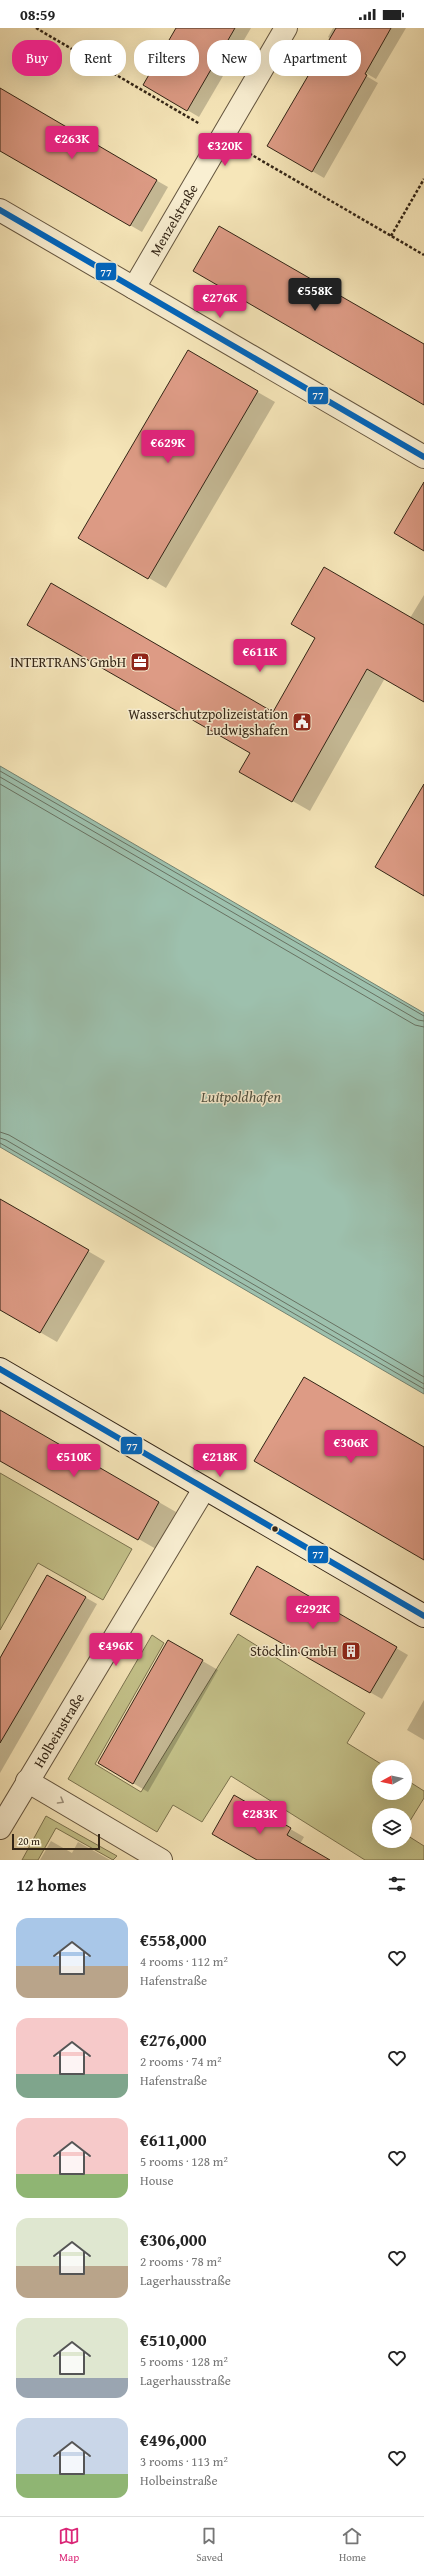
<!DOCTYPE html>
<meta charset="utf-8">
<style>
:root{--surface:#fff;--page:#f6f6f6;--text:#222;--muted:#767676;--line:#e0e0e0;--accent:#db2777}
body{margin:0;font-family:"Gentium Book Plus",serif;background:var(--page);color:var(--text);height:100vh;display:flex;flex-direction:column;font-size:15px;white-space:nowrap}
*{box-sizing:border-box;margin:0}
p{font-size:13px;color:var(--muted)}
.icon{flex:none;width:22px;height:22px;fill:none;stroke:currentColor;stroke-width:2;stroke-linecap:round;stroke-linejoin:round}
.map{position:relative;height:1832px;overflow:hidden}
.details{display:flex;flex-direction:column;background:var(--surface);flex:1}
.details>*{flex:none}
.guide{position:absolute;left:12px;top:12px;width:400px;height:36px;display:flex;gap:8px}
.needle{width:26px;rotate:262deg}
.tools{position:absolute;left:372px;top:1732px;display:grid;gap:8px}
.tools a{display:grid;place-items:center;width:40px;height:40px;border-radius:50%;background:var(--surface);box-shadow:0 4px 16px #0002;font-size:20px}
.scale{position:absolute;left:12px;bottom:10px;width:88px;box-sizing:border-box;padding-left:4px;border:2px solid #332516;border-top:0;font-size:11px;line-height:14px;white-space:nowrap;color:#332516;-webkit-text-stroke:3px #f9efd2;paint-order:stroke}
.price{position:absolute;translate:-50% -34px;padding:0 9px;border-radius:4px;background:var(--accent);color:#fff;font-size:13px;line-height:26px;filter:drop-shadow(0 1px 2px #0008)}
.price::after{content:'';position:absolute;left:50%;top:24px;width:12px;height:9px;margin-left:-6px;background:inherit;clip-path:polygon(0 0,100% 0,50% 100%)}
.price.on{background:#222;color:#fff}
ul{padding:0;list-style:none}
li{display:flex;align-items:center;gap:12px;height:100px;padding:0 16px}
li span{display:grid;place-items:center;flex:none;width:112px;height:80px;border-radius:12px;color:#555}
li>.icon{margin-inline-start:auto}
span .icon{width:48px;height:48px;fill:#fffc;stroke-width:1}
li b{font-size:17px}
h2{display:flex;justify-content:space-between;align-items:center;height:48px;padding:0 16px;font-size:17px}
.pill{padding:0 14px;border-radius:16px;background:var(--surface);box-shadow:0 4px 16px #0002;font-size:14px;line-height:36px}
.pill.on{background:var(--accent);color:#fff}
.status{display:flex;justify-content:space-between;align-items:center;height:28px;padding:0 20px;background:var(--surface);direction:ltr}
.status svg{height:11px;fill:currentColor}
.dock{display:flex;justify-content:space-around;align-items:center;height:56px;border-top:1px solid var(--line);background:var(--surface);font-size:11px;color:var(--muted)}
.dock a{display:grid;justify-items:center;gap:2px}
.dock .on{color:var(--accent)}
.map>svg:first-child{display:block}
.green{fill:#c4c28a;stroke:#7c7450}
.water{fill:#9dc0ad;stroke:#738271}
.shadow{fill:#0003}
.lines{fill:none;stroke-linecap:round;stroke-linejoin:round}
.shore{stroke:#687262;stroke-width:1}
.building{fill:#dd9b85;stroke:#332516}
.street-casing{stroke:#64553f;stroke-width:24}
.secondary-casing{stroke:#332516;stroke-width:24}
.path{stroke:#332516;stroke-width:2.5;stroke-dasharray:3 2;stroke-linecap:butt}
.street{stroke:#f9efd2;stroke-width:22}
.secondary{stroke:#f9efd2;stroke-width:22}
.bus-1-casing{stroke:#f9efd2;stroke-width:9}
.bus-1{stroke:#0065bd;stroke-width:6}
.oneway{stroke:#a0947d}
.bus-dot{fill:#332516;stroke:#f9efd2;stroke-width:1.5}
.labels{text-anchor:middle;stroke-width:3;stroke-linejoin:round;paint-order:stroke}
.street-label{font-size:14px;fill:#332516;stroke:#f9efd2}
.poi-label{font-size:14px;fill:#332516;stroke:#f9efd2;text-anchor:end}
.water-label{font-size:15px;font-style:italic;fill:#535443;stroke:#f9efd2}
.line-badge{stroke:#f9efd2;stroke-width:1.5}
.badge-label{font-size:11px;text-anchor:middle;font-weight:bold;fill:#fff}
</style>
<div class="status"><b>08:59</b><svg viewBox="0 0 49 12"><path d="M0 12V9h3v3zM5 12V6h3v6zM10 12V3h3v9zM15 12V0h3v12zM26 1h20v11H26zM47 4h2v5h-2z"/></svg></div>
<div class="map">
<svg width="424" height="1832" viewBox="0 0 424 1832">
<rect width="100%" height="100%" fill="#f6e6b9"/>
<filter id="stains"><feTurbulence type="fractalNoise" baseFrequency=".005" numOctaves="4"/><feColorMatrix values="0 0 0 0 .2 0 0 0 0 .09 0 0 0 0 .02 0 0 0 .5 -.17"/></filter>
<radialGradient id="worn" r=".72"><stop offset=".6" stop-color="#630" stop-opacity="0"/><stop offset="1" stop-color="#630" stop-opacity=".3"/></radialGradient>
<!-- green -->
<g class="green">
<path d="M0,1445L132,1521L103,1572L38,1535L0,1602Z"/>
<path d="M238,1606L365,1685L347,1715L386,1739H379V1765H405V1751L424,1763V1770L405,1801V1787H379V1813H405V1806L424,1818V1832H365L231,1748L202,1794L173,1777L157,1804L68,1751L152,1607L164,1615L95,1736L141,1764Z"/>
<path d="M46,1788L117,1828L113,1832L56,1800L38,1832H22Z"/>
</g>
<!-- water -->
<path class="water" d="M0,738L424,985V1366L0,1119Z"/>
<!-- shadow -->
<g class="shadow">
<path d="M178,0H251L199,89L145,57Z"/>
<path d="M333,0H406L376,51L364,44L363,46L378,55L324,150L269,118L331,11L328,9Z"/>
<path d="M0,63L168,159L142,204L0,123Z"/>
<path d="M188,324L275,374L166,560L79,509Z"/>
<path d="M424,567V673L385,650L310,783L240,743L273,685L410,590Z"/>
<path d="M0,1172L105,1233L57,1314L0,1281Z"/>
<path d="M0,1383L176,1484L156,1521L0,1431Z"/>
<path d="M258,1540L408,1627L382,1671L231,1586Z"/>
<path d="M48,1548L97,1576L0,1745V1631Z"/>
<path d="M168,1613L218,1642L148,1764L99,1735Z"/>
<path d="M424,1672V1712L407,1702Z"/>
<path d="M234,1768L304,1809L300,1816L328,1832H259Z"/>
<path d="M51,1813L72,1825L78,1814L110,1832H40Z"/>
</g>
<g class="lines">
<!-- shore -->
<g class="shore">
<path d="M0,743L424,988"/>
<path d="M0,749L418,992L424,993"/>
<path d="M0,756L415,997L424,999"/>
<path d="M0,1104L9,1107L424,1349"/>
<path d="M0,1110L6,1112L424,1356"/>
<path d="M0,1115L424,1361"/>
</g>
</g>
<!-- building -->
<g class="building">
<path d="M176,0H235L187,83L143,57Z"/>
<path d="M336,0H391L365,46L367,47L312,144L267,118Z"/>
<path d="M0,60L157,152L130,198L0,123Z"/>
<path d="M219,198L424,316V377L193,243Z"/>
<path d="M188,322L258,363L148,551L78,510Z"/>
<path d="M424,454V523L394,505Z"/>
<path d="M324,539L424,597V674L367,641L292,774L239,744L250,725L27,597L51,555L273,684L315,610L291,596Z"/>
<path d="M424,756V868L375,839Z"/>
<path d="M0,1171L89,1222L40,1305L0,1282Z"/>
<path d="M304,1349L424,1419V1532L254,1433Z"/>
<path d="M0,1382L159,1474L138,1512L0,1433Z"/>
<path d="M257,1538L397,1619L370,1665L230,1586Z"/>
<path d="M47,1547L86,1569L0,1715V1630Z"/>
<path d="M168,1612L203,1632L133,1756L98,1735Z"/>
<path d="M234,1767L291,1800L287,1807L330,1832H257L212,1806Z"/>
</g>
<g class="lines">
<!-- street casing -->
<g class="street-casing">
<g id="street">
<path d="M0,182L424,429"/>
<path id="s1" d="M134,260L286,0"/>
<path d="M27,1753L161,1832"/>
<path id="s2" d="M0,1800L204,1461"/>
</g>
</g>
<!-- secondary casing -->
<g class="secondary-casing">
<path id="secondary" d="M0,1341L424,1588"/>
</g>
<!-- path -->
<g class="path">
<path d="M36,0L200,96"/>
<path d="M245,123L424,227"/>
<path d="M391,208L424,151"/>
</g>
<!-- street -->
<use href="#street" class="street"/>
<!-- secondary -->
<use href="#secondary" class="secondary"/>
<!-- bus-1 casing -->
<g class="bus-1-casing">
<g id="bus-1">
<path d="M0,182L424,429"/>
<path d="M0,1341L424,1588"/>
</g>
</g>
<!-- bus-1 -->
<use href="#bus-1" class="bus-1"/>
</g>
<!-- one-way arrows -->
<defs><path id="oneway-chevron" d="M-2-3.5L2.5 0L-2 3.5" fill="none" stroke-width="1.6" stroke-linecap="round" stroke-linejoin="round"/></defs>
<use class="oneway" href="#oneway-chevron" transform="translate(61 1773) rotate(30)"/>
<!-- icons -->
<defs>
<g id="office-square" transform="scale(1)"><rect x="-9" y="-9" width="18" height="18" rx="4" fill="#8f2418" stroke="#f9efd2"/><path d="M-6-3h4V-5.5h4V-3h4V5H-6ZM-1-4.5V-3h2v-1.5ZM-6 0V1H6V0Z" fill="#fff"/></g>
<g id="civic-square" transform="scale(1)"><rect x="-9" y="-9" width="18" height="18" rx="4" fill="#8f2418" stroke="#f9efd2"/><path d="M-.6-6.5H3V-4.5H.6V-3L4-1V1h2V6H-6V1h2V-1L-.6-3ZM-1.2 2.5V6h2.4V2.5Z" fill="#fff"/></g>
<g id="building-square" transform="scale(1)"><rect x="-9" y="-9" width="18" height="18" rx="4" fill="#8f2418" stroke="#f9efd2"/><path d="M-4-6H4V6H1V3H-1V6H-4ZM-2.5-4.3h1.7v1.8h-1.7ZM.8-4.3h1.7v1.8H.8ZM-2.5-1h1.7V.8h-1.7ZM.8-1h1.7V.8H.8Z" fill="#fff"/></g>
</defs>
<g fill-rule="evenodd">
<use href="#office-square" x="140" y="634"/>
<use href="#civic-square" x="302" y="694"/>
<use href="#building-square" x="351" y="1623"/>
</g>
<!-- markers -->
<circle class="bus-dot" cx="275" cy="1501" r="3.5"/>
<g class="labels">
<!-- street labels -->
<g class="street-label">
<text dy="5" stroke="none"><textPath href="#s1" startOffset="79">Menzelstraße</textPath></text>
<text dy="5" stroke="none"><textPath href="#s2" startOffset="114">Holbeinstraße</textPath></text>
</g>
<!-- poi labels -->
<g class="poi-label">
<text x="126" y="639">INTERTRANS GmbH</text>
<text x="288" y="691">Wasserschutzpolizeistation<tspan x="288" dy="16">Ludwigshafen</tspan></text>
<text x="337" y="1628">Stöcklin GmbH</text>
</g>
<!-- water labels -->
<g class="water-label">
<text x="241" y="1074">Luitpoldhafen</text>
</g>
</g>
<g class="line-badge">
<rect x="95" y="234" width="22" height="19" rx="4" fill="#0065bd"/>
<rect x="307" y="358" width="22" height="19" rx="4" fill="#0065bd"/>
<rect x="120" y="1408" width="23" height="19" rx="4" fill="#0065bd"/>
<rect x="307" y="1517" width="22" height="19" rx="4" fill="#0065bd"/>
</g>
<g class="badge-label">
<text x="106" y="248">77</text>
<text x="318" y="371">77</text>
<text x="132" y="1422">77</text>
<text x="318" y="1530">77</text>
</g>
<rect width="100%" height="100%" filter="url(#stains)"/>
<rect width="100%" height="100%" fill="url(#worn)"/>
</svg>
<div class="tools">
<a><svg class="needle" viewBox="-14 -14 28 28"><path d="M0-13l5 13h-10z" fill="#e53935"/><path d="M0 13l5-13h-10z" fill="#767676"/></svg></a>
<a><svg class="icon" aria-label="layers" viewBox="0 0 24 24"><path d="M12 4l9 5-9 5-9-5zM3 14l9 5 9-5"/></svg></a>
</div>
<div class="scale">20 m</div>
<b class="price" style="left:72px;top:132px">€263K</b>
<b class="price" style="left:225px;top:139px">€320K</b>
<b class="price on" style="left:315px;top:284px">€558K</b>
<b class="price" style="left:220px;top:291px">€276K</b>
<b class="price" style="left:168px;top:436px">€629K</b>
<b class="price" style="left:260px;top:645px">€611K</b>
<b class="price" style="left:351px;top:1436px">€306K</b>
<b class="price" style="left:74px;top:1450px">€510K</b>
<b class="price" style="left:220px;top:1450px">€218K</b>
<b class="price" style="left:313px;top:1602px">€292K</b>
<b class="price" style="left:116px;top:1639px">€496K</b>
<b class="price" style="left:260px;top:1807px">€283K</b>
<div class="guide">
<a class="pill on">Buy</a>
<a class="pill">Rent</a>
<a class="pill">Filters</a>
<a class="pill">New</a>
<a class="pill">Apartment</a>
</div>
</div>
<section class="details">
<h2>12 homes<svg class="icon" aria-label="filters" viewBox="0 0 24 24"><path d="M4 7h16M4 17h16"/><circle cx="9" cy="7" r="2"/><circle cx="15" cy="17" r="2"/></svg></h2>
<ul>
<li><span style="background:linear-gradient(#a9c7e8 60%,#b9a48a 0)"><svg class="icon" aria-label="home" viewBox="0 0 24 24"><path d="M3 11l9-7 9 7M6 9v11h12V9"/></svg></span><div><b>€558,000</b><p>4 rooms · 112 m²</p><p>Hafenstraße</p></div><svg class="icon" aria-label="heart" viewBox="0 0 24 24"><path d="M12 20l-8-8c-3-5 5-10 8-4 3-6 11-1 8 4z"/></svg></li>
<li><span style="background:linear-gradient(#f6c9c9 70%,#7fa58c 0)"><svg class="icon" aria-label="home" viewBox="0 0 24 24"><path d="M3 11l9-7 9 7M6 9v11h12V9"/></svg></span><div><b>€276,000</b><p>2 rooms · 74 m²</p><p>Hafenstraße</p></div><svg class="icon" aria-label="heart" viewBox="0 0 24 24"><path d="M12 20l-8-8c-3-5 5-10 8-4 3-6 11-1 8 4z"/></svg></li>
<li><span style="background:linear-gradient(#f6c9c9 70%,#8fb573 0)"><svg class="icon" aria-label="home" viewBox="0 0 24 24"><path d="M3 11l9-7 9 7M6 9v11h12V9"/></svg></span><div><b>€611,000</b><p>5 rooms · 128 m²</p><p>House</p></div><svg class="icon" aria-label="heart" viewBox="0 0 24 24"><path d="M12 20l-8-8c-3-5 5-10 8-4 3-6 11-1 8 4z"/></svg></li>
<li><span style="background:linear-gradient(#dfe7d0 60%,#b9a48a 0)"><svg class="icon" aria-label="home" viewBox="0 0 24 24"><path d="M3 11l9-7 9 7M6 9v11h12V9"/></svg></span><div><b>€306,000</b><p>2 rooms · 78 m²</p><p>Lagerhausstraße</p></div><svg class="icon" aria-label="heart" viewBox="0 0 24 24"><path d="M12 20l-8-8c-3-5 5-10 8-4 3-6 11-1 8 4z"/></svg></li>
<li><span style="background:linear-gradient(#dfe7d0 75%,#9aa5b1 0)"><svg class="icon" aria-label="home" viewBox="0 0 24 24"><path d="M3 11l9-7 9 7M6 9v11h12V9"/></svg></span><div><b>€510,000</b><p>5 rooms · 128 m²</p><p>Lagerhausstraße</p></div><svg class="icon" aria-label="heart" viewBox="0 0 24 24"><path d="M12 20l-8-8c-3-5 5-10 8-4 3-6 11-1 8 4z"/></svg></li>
<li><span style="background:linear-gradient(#c9d6e8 70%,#8fb573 0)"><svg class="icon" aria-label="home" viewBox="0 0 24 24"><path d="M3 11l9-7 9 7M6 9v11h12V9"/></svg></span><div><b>€496,000</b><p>3 rooms · 113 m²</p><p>Holbeinstraße</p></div><svg class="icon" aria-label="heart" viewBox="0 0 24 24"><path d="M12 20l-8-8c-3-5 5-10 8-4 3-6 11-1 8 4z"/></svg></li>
</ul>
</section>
<nav class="dock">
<a class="on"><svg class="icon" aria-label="map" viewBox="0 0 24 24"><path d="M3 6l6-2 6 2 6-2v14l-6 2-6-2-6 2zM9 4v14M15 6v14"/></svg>Map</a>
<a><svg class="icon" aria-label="saved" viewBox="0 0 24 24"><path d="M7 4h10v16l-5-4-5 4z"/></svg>Saved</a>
<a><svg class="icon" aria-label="home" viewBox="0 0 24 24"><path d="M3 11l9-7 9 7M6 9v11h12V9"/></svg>Home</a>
</nav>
